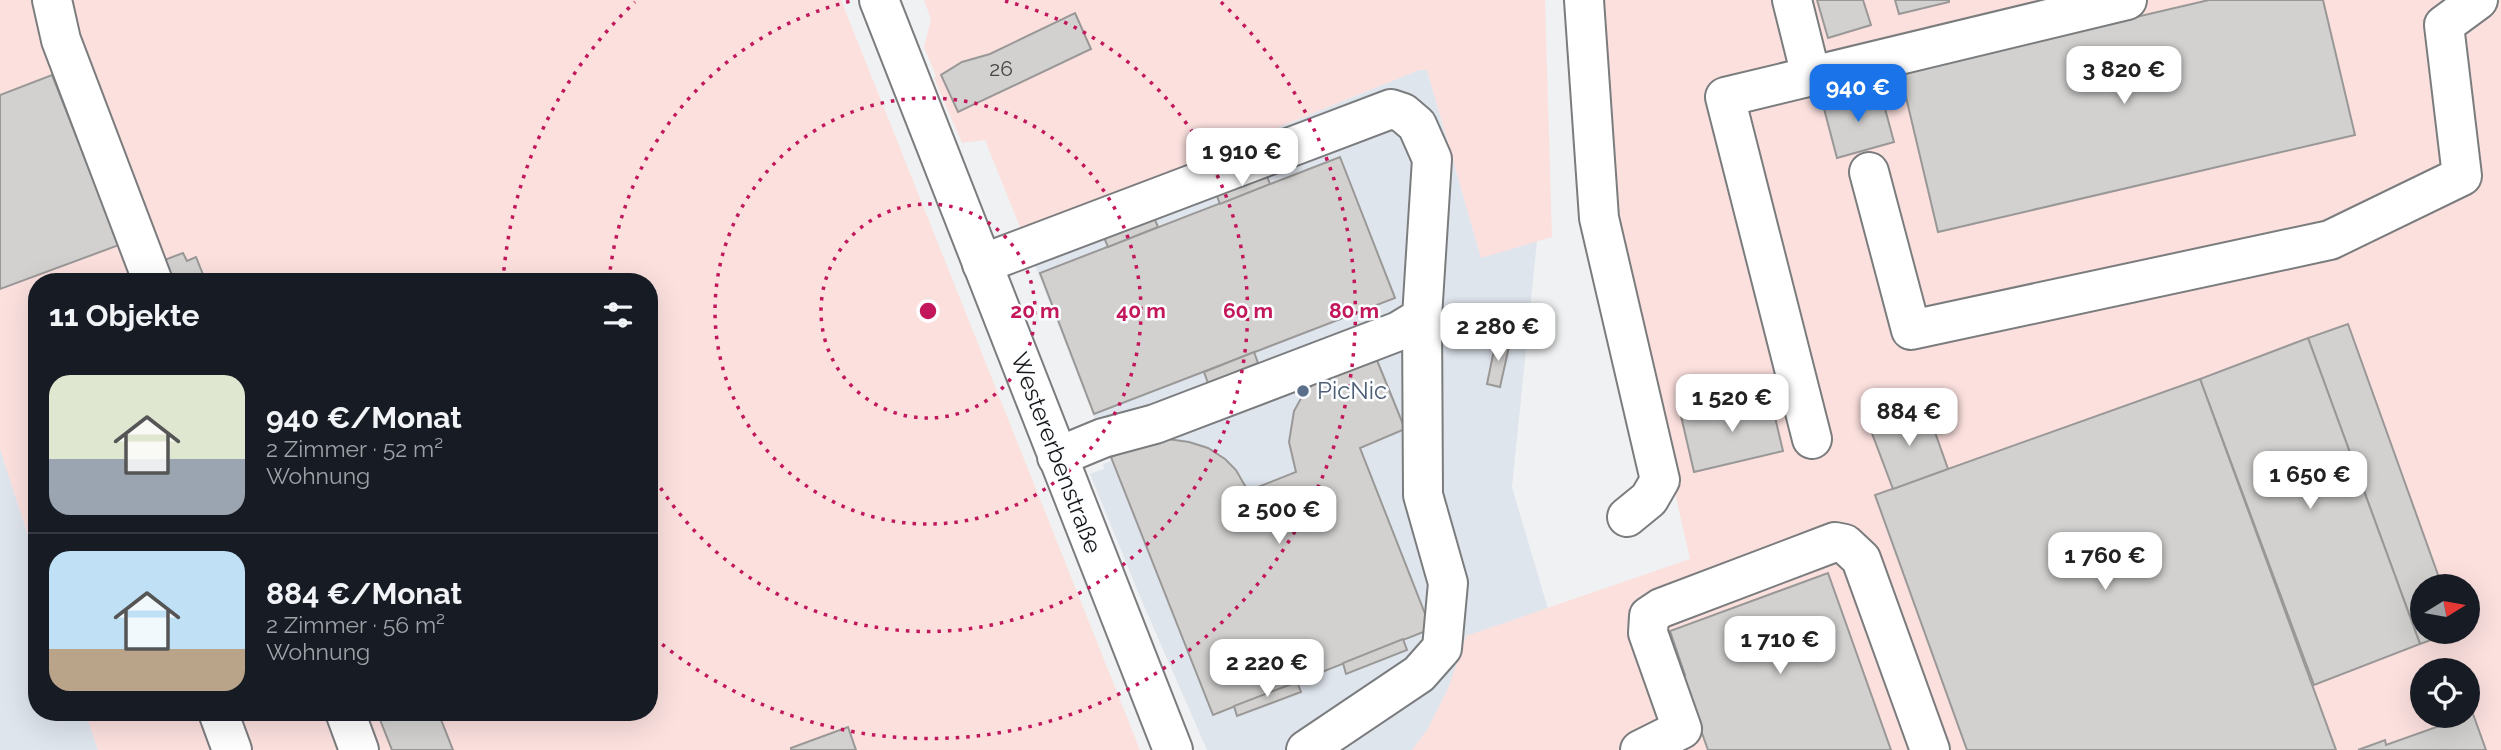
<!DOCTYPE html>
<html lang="de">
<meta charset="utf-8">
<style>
:root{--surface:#171b24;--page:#20242c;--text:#f1f3f6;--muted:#9ea1a6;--line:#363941;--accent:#1a73e8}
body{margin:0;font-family:Raleway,sans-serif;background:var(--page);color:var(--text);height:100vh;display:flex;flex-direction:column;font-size:26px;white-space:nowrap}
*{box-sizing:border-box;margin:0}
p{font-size:23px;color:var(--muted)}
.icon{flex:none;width:38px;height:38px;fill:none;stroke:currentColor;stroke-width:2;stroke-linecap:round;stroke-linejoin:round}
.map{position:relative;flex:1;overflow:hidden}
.sheet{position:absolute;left:28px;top:273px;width:630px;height:448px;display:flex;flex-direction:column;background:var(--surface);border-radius:28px;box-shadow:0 7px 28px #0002}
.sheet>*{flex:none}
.needle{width:46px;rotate:79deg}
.buttons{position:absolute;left:2410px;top:574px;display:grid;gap:14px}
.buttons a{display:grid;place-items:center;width:70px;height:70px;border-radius:50%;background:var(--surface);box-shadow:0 7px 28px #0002;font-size:35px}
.price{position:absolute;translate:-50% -60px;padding:0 16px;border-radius:14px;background:#fff;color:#222;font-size:23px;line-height:46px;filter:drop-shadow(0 2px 4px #0008)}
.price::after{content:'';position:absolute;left:50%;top:42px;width:21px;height:16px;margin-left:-10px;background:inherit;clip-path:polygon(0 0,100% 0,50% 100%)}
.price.current{background:var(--accent);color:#fff}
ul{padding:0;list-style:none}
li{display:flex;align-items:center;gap:21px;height:175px;padding:0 21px}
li+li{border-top:2px solid var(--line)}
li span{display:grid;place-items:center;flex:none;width:196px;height:140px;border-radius:21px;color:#555}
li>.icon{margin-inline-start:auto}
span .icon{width:84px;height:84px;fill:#fffc;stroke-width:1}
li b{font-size:30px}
h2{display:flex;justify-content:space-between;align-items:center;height:84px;padding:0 21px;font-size:30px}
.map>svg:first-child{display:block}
.built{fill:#dfe5ed}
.industrial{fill:#fbe0de;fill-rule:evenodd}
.building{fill:#d2d1d0;stroke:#999897;stroke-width:2}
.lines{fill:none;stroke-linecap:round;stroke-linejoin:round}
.minor-casing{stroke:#7b7c7e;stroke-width:42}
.minor{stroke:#fff;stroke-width:38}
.ring{fill:none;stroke:#c2185b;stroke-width:3.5;stroke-dasharray:3.5 7}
.service-dot{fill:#5c6f8a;stroke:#fdfeff;stroke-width:2.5}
.labels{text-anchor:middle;stroke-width:5;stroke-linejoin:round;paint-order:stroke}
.number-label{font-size:21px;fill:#464647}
.service-label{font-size:24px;fill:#4e5e75;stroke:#fdfeff;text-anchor:start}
.street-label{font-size:24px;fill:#181819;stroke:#fdfeff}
.centre{fill:#c2185b;stroke:#fdfeff;stroke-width:3.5}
.ring-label{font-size:21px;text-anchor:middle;font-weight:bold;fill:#c2185b;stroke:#fdfeff;stroke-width:5;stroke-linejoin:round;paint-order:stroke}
</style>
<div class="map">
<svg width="2501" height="750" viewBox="0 0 2501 750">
<rect width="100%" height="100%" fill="#f0f1f2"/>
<!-- built -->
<g class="built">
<path d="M1419,70H1427L1481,257L1537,241L1512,487L1548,609L1467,636L1448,689L1427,730L1412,750H1207L1141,599L1090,474L1104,469L1103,464L1111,461L1022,232Z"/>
<path d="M0,449L37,563V712H85L98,750H0Z"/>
</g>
<!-- industrial -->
<g class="industrial">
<path d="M0,0H841L1140,750H98L85,712H649V282H37V563L0,449Z"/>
<path d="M924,0H1545L1552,237L1481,258L1427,70H1419L1022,232L985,140L962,143L934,78L936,76L924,47L931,19Z"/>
<path d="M1595,0H2501V750H1412L1427,730L1448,689L1466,636L1690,559L1612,216ZM2422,586H2468V632H2422ZM2422,670H2468V716H2422Z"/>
</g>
<!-- building -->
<g class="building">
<path d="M1817,0H1863L1871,25L1828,38Z"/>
<path d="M1895,0H1949V2L1899,14Z"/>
<path d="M2209,0H2323L2355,135L1938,232L1900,72Z"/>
<path d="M1075,13L1091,49L958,112L941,75L962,62L990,54Z"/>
<path d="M52,75L119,245L0,289V95Z"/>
<path d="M1880,90L1894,142L1837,158L1823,105Z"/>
<path d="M1340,157L1395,298L1094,414L1040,273Z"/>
<path d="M1265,171L1270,184L1220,204L1215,191Z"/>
<path d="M1153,215L1158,227L1108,247L1103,235Z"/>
<path d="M183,253L187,261L196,257L206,282H166L159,262Z"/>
<path d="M1459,305L1489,312L1486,327L1456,320Z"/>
<path d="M2348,324L2442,586H2422V632H2453L2420,644L2308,338Z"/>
<path d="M2308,338L2420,644L2314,685L2200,379Z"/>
<path d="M1496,340L1510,342L1500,387L1487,384Z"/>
<path d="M1254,352L1258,363L1208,383L1204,372Z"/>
<path d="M1374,353L1405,429L1360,448L1431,629L1213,715L1111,457L1146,443L1168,439L1189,442L1208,448L1225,459L1236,470L1248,491L1296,472L1289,442L1294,411L1304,393L1325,373Z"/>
<path d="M2200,379L2336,750H1967L1875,495Z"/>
<path d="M1770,396L1783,451L1694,472L1681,416Z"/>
<path d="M1926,407L1948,469L1893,489L1870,428Z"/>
<path d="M1828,573L1891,750H1708L1682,677L1685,675L1670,631Z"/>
<path d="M1403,639L1407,650L1346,674L1343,663Z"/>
<path d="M1297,682L1301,692L1237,716L1234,706Z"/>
<path d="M377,712H438L453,750H392Z"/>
<path d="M2473,714L2486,750H2358L2385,740L2386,745Z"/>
<path d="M848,727L856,750H791V748Z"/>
</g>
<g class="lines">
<!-- minor casing -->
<g class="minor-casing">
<g id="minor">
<path d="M52,0L61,40L153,282"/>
<path d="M879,0L1173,750"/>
<path d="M1584,0L1599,218L1660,480L1649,499L1627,517"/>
<path d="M1792,0L1811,76"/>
<path d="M1869,172L1911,330L2330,240L2462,176L2444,25L2478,0"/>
<path d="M982,264L1391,109L1403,113L1417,125L1432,159L1422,317L1399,331L1155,424L1103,438L1057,457"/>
<path d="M1812,439L1725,97L2127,0"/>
<path d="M218,712L232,750"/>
<path d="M345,712L359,750"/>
<path d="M1306,750L1419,674L1442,648L1448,583L1423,495L1422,317"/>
<path d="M1640,750L1682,729L1648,633L1649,616L1661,608L1835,542L1845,544L1861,559L1930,750"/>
</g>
</g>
<!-- minor -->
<use href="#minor" class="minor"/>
</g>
<!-- distance rings -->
<g class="ring">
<circle cx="928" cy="311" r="107"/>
<circle cx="928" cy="311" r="213"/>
<path d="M609 280A320 320 0 0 1 851 1M1005 1A320 320 0 1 1 649 469"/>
<path d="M503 281A426 426 0 0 1 635 2M1221 2A426 426 0 0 1 651 635"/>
</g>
<!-- markers -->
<circle class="service-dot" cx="1303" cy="391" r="7"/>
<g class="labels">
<!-- number labels -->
<g class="number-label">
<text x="1001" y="76">26</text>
</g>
<!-- service labels -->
<g class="service-label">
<text x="1317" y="399">PicNic</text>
</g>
<!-- street labels -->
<g class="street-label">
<text transform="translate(1056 453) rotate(69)" y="8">Westererbenstraße</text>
</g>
</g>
<circle cx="928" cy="311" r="10" class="centre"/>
<g class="ring-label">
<text x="1035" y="318">20 m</text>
<text x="1141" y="318">40 m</text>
<text x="1248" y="318">60 m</text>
<text x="1354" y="318">80 m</text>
</g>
</svg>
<div class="buttons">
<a><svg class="needle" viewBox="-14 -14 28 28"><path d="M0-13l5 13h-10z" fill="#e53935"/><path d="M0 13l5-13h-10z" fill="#9ea1a6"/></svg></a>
<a><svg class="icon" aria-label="locate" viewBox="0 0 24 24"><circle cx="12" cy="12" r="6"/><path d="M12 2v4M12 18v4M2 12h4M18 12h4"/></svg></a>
</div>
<b class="price" style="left:2124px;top:106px">3 820 €</b>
<b class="price current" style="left:1858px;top:124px">940 €</b>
<b class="price" style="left:1242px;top:188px">1 910 €</b>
<b class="price" style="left:1498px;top:363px">2 280 €</b>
<b class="price" style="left:1732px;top:434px">1 520 €</b>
<b class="price" style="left:1909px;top:448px">884 €</b>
<b class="price" style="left:2310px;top:511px">1 650 €</b>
<b class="price" style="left:1279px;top:546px">2 500 €</b>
<b class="price" style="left:2105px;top:592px">1 760 €</b>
<b class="price" style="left:1780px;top:676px">1 710 €</b>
<b class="price" style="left:1267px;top:699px">2 220 €</b>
<section class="sheet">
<h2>11 Objekte<svg class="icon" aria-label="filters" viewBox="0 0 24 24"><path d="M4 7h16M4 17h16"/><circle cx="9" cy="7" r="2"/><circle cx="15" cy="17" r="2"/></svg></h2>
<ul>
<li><span style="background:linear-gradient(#dfe7d0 60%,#9aa5b1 0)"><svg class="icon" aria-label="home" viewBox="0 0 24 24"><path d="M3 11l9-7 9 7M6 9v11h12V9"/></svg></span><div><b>940 €/Monat</b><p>2 Zimmer · 52 m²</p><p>Wohnung</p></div></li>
<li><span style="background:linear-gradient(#bfe0f5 70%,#b9a48a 0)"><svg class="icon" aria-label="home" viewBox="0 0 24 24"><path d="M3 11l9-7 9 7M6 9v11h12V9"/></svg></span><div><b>884 €/Monat</b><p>2 Zimmer · 56 m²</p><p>Wohnung</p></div></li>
</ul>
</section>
</div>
